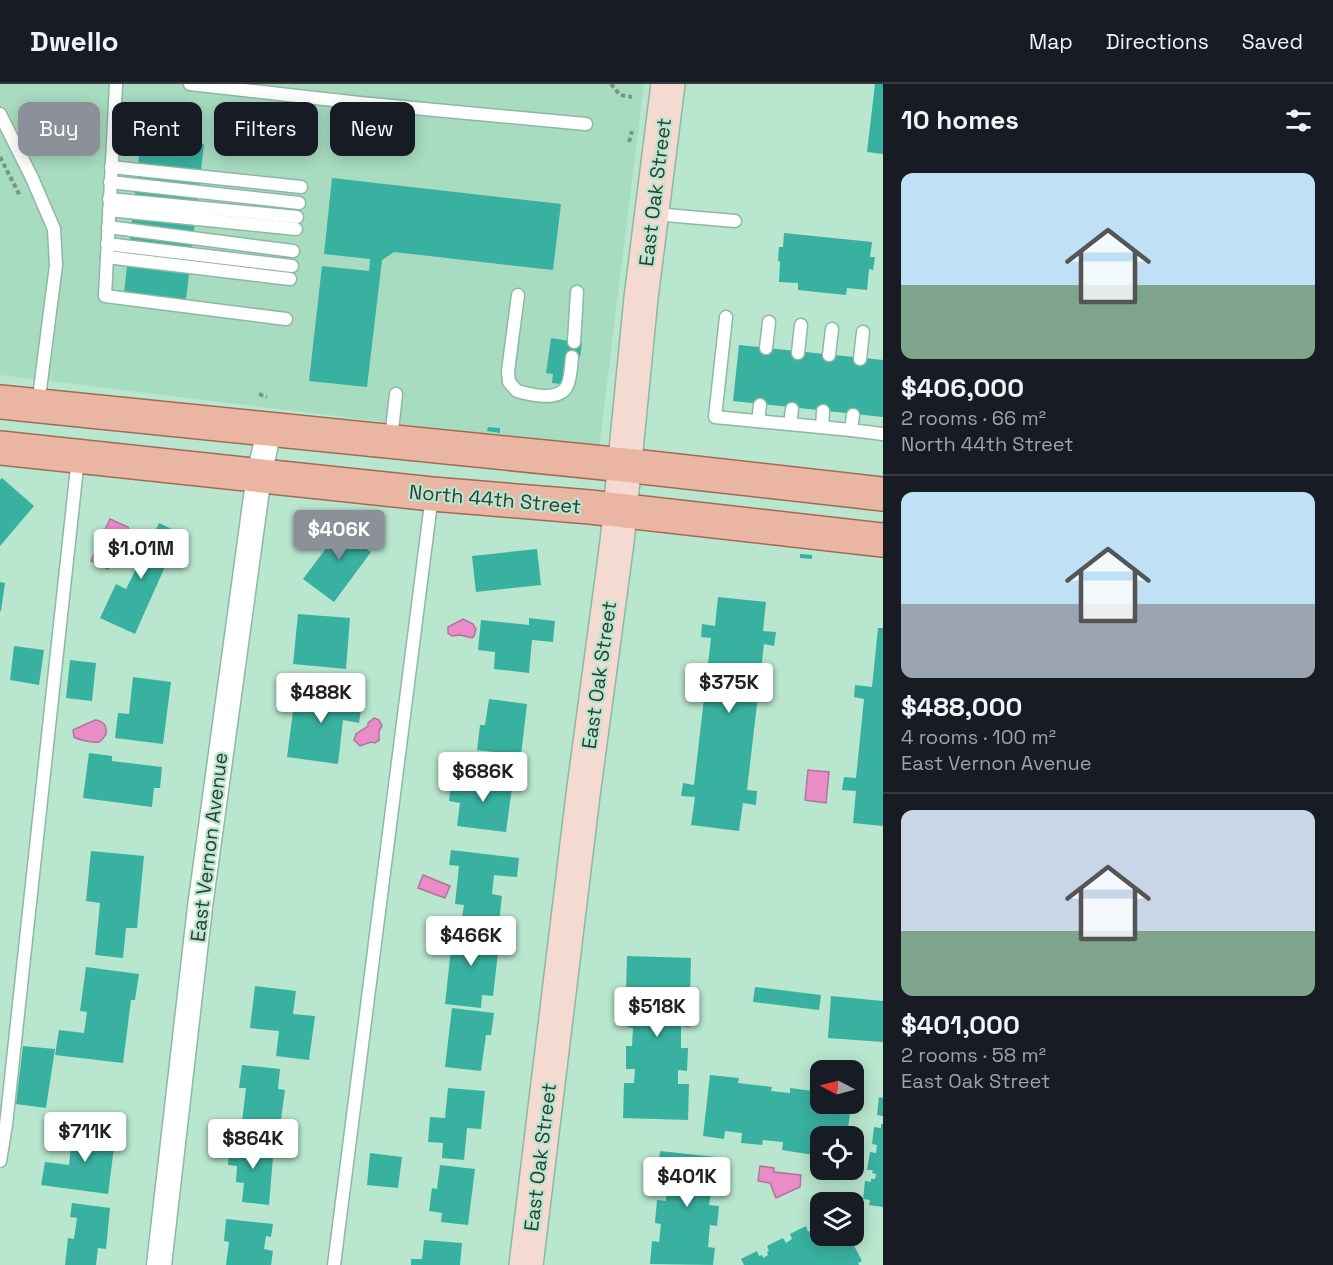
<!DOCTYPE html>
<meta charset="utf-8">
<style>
:root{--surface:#171b24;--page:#242831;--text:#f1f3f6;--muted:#9ea1a6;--line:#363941;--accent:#8c9099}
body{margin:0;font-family:"Space Grotesk",sans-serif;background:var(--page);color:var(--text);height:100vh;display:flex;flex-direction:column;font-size:22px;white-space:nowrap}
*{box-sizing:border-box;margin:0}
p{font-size:20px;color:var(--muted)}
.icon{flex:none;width:33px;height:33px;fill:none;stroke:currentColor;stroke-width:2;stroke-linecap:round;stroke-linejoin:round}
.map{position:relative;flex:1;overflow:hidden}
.drawer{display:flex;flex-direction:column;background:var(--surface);width:450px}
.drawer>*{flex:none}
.guide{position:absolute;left:18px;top:18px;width:570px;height:54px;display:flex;gap:12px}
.needle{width:39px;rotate:276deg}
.fabs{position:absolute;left:810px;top:976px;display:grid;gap:12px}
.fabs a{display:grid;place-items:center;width:54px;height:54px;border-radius:12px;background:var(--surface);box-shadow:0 3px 15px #0003;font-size:30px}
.price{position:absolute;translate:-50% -51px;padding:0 14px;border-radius:6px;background:#fff;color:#222;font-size:20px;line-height:39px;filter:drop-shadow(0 2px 3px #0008)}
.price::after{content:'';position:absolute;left:50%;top:36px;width:18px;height:14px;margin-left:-9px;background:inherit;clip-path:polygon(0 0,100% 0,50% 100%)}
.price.selected{background:var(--accent);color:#fff}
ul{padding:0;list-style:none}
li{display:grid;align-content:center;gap:12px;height:318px;padding:0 18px}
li+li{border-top:2px solid var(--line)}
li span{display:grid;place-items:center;height:186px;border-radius:12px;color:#555}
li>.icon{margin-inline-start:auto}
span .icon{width:108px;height:108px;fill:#fffc;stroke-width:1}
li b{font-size:26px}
h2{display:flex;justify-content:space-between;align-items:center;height:72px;padding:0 18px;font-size:26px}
.tag{padding:0 21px;border-radius:12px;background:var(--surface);box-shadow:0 3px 15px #0003;font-size:21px;line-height:54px}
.tag.selected{background:var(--accent);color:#fff}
header{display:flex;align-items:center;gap:36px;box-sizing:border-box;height:84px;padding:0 30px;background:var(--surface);border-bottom:2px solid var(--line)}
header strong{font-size:28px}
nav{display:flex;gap:33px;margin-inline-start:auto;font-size:21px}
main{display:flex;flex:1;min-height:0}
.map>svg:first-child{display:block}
.built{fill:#a7dcc0}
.water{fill:#e98cc8;stroke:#b1759c;stroke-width:1.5}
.building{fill:#39b1a0}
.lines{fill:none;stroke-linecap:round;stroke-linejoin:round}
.lane-casing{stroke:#8db8a1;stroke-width:15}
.street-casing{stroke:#8db8a1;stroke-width:27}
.secondary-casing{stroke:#8db8a1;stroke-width:36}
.primary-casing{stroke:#9f6c55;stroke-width:36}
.path{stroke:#779786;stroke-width:4;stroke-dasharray:4.5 3;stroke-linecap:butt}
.lane{stroke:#fff;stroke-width:12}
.street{stroke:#fff;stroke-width:24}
.secondary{stroke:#f4dad1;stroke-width:33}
.primary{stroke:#eab6a3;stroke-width:33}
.labels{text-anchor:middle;stroke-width:4.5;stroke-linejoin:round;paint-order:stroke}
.street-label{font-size:20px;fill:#2d3f36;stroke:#b9e6ce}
</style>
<header>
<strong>Dwello</strong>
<nav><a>Map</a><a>Directions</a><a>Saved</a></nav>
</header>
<main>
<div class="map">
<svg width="883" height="1181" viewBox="0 0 883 1181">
<rect width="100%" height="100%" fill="#b9e6ce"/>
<!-- built -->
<path class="built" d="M0,0H644L599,364L0,291Z"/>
<!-- water -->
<g class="water">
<path d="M110,435L128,443L131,454L126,465L116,468L108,485L91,477Z"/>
<path d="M463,535L473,540L476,545L474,552L472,554L460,551L452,552L448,549V543Z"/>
<path d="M374,634L379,636L382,642L379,647V656L375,659L371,658L360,662L354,656L356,650L368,642V639Z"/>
<path d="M95,636C104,637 107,642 106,650C104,653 102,657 99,658C93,659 79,656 74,653L73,646Z"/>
<path d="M808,686L829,688L826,719L805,716Z"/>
<path d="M423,791L450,802L445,814L418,804Z"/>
<path d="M760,1082L774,1084V1088L801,1091L800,1103L776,1114L770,1099L758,1097Z"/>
</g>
<!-- building -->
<g class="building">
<path d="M875,0H883V70L867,68Z"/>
<path d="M141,55L204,60L186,216L124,209Z"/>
<path d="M332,94L561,120L553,186L394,168L382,176L367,303L309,297L322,182L369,187L370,175L324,170Z"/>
<path d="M784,149L872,158L870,173H875L873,186L869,185L867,206L847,204L846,211L798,206V199L779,198L780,177H778L779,163H783Z"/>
<path d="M551,254L582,259L580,273L565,272L562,300L552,299L553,290L546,289Z"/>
<path d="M739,261L883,276V333L733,317Z"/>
<path d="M488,343L500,344V349L487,347Z"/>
<path d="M2,394L34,422L0,462V396Z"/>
<path d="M348,435L370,451L362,462L371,468L334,518L303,495Z"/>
<path d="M159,439L180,449L135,550L100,534L116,500L126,505L136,485L128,481L140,455L149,460Z"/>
<path d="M537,465L541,501L476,508L472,472Z"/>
<path d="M800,470L812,471V475L800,474Z"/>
<path d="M0,498L5,499L1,527H0Z"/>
<path d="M718,513L766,518L763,547L776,548L774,562L764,560L747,706L757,707L756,721L743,719L739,747L691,741L695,713L681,712L683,699L694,701L711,554L701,553L702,540L715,542Z"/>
<path d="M298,530L350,534L346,585L293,580Z"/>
<path d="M529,534L555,537L553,558L532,556L529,589L494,585L495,568L478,566L481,536L529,541Z"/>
<path d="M878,544H883V742L853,739L856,707L842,706L844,693L856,694L864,615L854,613L855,601L872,603Z"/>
<path d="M14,562L44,566L39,601L10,596Z"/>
<path d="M70,576L96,579L92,617L66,614Z"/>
<path d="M133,593L171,598L163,660L115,654L118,629L129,630Z"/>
<path d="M296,605L363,613L359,639L343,636L338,680L287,673Z"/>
<path d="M489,615L527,620L521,671L477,666L480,641H485Z"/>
<path d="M89,669L112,672V677L162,683L160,704H154L152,723L83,714Z"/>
<path d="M475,692L513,696L506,748L457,742L460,719L449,717L451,699L474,701Z"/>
<path d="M451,766L519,774L517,793L494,791L492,810L502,812L499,838L462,834L464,821L455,820L459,782L449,781Z"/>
<path d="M91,767L144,772L137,844H126L123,874L95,871L100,819L86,817Z"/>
<path d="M445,846L500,852L493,912L482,911L481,924L445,920L451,865L442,864Z"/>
<path d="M627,872L691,874L690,909H680V922H689V943L681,942V964H688L687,987L678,986V1000H689L688,1036L623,1034L624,999H634L635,985H626V962H632L633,944L627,943V921H636V908L626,907Z"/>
<path d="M86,883L139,890L135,916H131L123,979L55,971L59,946L84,949L87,928L80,927Z"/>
<path d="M255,902L296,907L293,930L315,932L309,976L276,972L279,947L250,944Z"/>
<path d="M755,903L821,911L819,926L753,918Z"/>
<path d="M831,912L883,917V958L828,954Z"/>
<path d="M452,924L494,929L491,951H486L481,987L445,983Z"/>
<path d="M23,962L55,965L46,1024L16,1020Z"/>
<path d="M242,981L280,985L278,1005L285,1006L280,1043L242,1038L246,1004H239Z"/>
<path d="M710,991L739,994L738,999L772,1003L771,1007L790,1009V1004L820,1008V1020H851L847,1053H820V1072L782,1066L783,1058L763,1056L762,1061L741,1059L742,1049L725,1047L724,1055L703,1052Z"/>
<path d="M448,1004L485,1007L481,1045L467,1044L464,1076L442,1074L443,1059L428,1058L430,1033L445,1034Z"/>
<path d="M879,1013L883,1014V1032L877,1031Z"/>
<path d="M881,1040H883V1123L869,1121L870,1116L863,1115L865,1097L871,1098V1095H875L876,1090L872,1089L873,1086H867L870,1068L876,1069L877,1061L872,1060L874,1043L881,1044Z"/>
<path d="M73,1043L116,1048L108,1110L41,1101L45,1078L69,1081Z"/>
<path d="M230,1057L274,1061L269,1121L242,1118L244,1099L236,1098L237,1082L228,1081Z"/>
<path d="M660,1067L725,1074L720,1109L711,1108L709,1121L719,1122L717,1142L710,1141L708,1163L715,1164L713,1181L650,1180L652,1157L659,1158L661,1140L655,1139L657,1116L666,1117L667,1104L656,1103Z"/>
<path d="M370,1069L402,1073L398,1104L367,1101Z"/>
<path d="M440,1081L475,1085L468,1141L441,1138L442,1129L429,1127L432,1104L437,1105Z"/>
<path d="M72,1119L110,1124L106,1165L98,1164L96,1181H65L68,1154L74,1155L77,1134L70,1133Z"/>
<path d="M226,1135L273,1140L271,1153L266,1152L264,1165L273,1167L271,1181H226L229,1158L224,1157Z"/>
<path d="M820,1135V1152H849L862,1177L858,1179L859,1181H744L741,1175L757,1167L759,1172L762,1171L763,1174L768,1171L767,1168L769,1167L767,1162L783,1154L786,1159L792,1155L790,1150L806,1142L808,1148L811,1146L813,1149L817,1146L816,1144L819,1142L816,1137Z"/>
<path d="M424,1156L462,1159L460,1181H411V1175H422Z"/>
</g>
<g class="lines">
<!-- lane casing -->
<g class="lane-casing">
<g id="lane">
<path d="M116,0L105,212L286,235"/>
<path d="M190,0L360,19L586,40"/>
<path d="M0,30L32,94L54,145L56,181L38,321"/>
<path d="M111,83L301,103"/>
<path d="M110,98L299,119"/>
<path d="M109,115L297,133"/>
<path d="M109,126L296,145"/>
<path d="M654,130L735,137"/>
<path d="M108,143L293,167"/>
<path d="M107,160L292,182"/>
<path d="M107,173L290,195"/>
<path d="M518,211L508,287L509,298L517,307C531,311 559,318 567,302C571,294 571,282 572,273"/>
<path d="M726,233L715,333L851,346"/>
<path d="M574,258L577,208"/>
<path d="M766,264L769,238"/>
<path d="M798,269L801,241"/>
<path d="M829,271L832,245"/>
<path d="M860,275L863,248"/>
<path d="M853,331L851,346L883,350"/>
<path d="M758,337L760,321"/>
<path d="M790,340L792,325"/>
<path d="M822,343L823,327"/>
<path d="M391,355L396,310"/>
<path d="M0,1077L6,1041L78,374"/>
<path d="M334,1181L432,411"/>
</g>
</g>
<!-- street casing -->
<g class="street-casing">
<path id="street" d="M159,1181L200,823L259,391L269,347"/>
</g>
<!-- secondary casing -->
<g class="secondary-casing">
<path id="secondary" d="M526,1181L583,711L617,458L641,214L668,0"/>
</g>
<!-- primary casing -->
<g class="primary-casing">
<g id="primary">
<path d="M0,318L624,381L883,410"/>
<path d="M0,364L432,410L590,423L883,456"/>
</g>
</g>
<!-- path -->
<g class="path">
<path d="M611,0L620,11L632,13"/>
<path d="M629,58L632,47"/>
<path d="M0,73L20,112"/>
<path d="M259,310L267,313"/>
</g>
<!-- lane -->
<use href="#lane" class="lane"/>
<!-- street -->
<use href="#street" class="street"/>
<!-- secondary -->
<use href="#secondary" class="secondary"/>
<!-- primary -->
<use href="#primary" class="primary"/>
</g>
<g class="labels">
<!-- street labels -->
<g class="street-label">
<text transform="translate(655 108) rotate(-83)" y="7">East Oak Street</text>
<text transform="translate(495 415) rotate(5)" y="7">North 44th Street</text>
<text transform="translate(599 591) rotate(-82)" y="7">East Oak Street</text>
<text transform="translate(209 763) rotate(-83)" y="7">East Vernon Avenue</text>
<text transform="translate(540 1073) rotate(-83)" y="7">East Oak Street</text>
</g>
</g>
</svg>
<div class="fabs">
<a><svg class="needle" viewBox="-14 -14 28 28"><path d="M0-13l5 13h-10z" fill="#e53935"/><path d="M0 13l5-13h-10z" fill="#9ea1a6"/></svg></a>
<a><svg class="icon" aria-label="locate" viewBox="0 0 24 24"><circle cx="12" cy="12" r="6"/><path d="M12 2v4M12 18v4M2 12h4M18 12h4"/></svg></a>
<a><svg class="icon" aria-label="layers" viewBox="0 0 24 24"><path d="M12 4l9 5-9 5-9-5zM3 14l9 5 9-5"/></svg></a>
</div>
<b class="price selected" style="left:339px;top:477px">$406K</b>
<b class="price" style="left:141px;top:496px">$1.01M</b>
<b class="price" style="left:729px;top:630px">$375K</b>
<b class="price" style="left:321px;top:640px">$488K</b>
<b class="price" style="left:483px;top:719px">$686K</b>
<b class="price" style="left:471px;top:883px">$466K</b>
<b class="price" style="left:657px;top:954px">$518K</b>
<b class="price" style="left:85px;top:1079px">$711K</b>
<b class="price" style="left:253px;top:1086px">$864K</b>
<b class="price" style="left:687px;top:1124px">$401K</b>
<div class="guide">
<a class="tag selected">Buy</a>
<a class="tag">Rent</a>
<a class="tag">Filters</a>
<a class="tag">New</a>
</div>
</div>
<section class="drawer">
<h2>10 homes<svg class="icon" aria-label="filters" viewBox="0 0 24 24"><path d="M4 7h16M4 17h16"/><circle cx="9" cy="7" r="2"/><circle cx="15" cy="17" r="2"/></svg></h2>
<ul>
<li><span style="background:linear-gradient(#bfe0f5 60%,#7fa58c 0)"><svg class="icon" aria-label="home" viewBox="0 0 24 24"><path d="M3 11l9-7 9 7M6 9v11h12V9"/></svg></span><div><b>$406,000</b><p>2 rooms · 66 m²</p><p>North 44th Street</p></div></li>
<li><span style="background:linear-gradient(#bfe0f5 60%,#9aa5b1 0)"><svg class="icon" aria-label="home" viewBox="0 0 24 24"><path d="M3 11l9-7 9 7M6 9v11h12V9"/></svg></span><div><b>$488,000</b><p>4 rooms · 100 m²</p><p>East Vernon Avenue</p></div></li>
<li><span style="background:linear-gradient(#c9d6e8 65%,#7fa58c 0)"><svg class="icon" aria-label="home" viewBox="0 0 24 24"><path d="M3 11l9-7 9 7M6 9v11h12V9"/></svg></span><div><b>$401,000</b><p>2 rooms · 58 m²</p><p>East Oak Street</p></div></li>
</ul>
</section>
</main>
